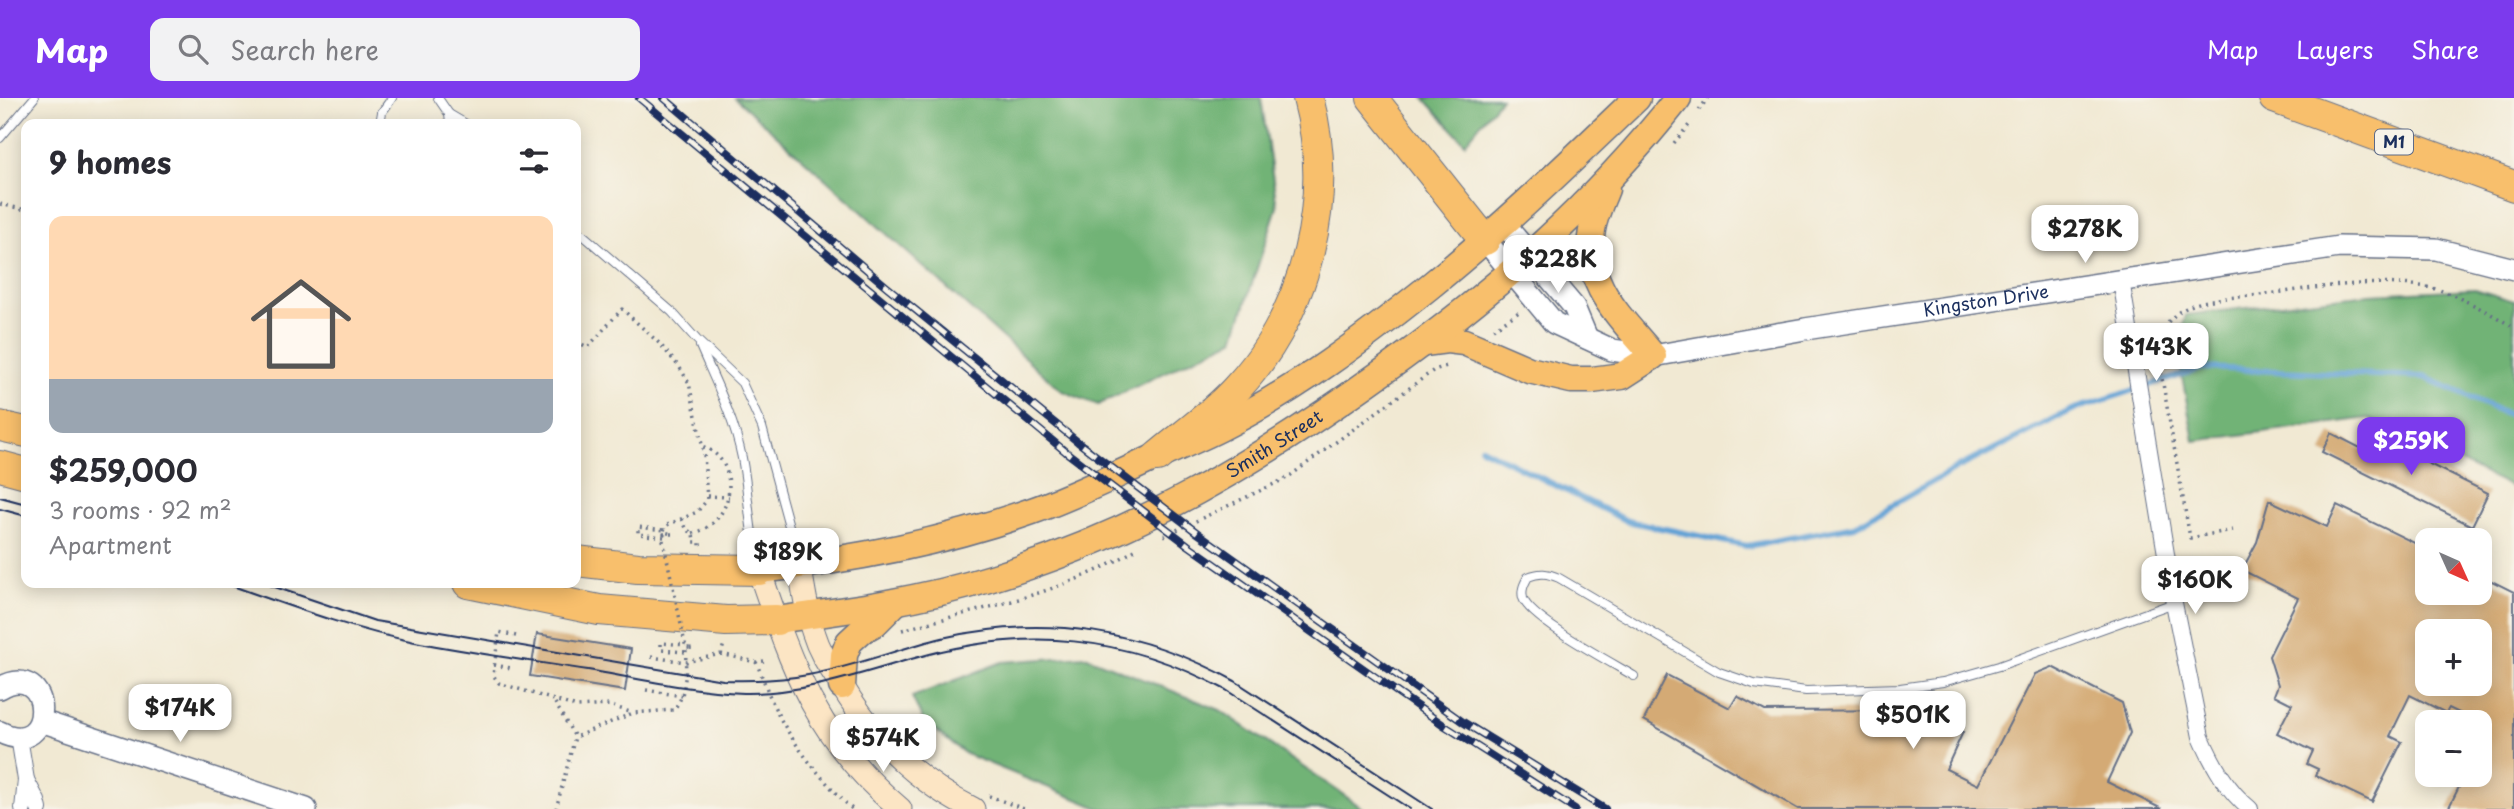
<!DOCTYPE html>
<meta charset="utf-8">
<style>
:root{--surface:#fff;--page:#f2f2f3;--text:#2b2b33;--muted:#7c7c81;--accent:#7c3aed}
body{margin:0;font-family:"Playpen Sans",sans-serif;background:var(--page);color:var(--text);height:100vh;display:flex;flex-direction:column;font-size:26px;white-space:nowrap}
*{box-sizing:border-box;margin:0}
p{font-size:23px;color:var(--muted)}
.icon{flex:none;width:38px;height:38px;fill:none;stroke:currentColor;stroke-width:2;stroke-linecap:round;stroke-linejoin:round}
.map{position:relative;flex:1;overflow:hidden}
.details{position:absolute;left:21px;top:21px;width:560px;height:469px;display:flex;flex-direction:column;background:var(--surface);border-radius:14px;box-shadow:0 4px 18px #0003}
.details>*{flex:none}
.needle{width:46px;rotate:135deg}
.tools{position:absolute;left:2415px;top:430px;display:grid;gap:14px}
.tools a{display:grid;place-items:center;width:77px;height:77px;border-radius:14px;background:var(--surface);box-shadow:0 4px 18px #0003;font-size:35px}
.price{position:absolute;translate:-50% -60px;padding:0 16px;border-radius:14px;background:#fff;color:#222;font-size:23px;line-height:46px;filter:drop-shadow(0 2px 4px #0008)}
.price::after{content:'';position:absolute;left:50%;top:42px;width:21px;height:16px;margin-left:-10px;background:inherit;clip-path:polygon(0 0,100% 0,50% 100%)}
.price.current{background:var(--accent);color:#fff}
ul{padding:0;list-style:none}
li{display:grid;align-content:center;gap:14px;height:371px;padding:0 28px}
li span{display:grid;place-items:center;height:217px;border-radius:14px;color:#555}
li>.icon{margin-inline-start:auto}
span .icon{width:126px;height:126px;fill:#fffc;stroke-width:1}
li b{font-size:30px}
h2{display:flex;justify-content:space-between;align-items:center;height:84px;padding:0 28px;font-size:30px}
header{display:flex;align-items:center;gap:42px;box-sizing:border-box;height:98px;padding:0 35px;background:var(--accent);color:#fff}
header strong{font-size:33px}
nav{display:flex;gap:38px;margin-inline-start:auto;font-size:24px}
.search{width:490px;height:63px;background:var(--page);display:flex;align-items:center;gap:18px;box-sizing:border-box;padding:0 24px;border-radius:14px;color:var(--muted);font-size:26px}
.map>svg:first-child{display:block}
.forest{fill:#71b376;stroke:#46716a;stroke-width:2}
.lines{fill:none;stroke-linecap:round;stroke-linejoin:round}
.stream{stroke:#62a2d5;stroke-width:6}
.building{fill:#d4aa74;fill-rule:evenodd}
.service-casing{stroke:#667087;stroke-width:10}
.minor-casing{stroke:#667087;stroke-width:18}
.tertiary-casing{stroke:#667087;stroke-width:24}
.secondary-casing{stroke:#667087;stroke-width:25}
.primary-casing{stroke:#667087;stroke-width:29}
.motorway-casing{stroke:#667087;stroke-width:32}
.path{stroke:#667087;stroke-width:3.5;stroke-dasharray:2 5;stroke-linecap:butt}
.service{stroke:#fff;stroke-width:8}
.minor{stroke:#fff;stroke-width:16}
.tertiary{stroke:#fff;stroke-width:21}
.secondary{stroke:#fce5c4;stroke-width:23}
.primary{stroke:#f8bf6c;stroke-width:26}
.motorway{stroke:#f8bf6c;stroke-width:30}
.tram{stroke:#1b2f5e;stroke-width:2}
.rail-casing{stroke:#1b2f5e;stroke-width:8}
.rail{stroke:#f7f3e8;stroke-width:5;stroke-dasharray:16;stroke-linecap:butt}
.path-bridge{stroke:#667087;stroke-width:3.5;stroke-dasharray:2 5;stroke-linecap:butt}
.labels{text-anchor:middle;stroke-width:7;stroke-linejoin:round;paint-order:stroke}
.shield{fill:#f7f3e8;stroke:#5d6a87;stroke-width:2}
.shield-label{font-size:16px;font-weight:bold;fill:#1b2f5e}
.street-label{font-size:18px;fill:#1b2f5e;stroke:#f7f3e8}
</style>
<header>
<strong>Map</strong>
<div class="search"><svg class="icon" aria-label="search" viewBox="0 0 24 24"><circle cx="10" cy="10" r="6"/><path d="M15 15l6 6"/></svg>Search here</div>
<nav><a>Map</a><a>Layers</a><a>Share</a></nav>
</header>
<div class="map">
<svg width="2514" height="711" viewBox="0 0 2514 711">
<rect width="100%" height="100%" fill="#f7f3e8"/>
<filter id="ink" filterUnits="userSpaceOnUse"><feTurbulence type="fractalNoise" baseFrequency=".0143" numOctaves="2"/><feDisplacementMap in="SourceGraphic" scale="14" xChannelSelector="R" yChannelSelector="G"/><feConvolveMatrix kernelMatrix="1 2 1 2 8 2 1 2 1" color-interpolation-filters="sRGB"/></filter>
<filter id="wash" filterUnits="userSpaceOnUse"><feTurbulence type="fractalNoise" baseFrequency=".00686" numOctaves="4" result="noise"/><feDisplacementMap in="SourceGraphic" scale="28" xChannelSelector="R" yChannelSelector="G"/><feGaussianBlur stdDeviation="1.57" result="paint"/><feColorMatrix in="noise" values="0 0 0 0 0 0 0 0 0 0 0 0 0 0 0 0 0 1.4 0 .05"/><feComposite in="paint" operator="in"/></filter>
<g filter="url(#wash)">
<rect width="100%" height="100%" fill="#f1e9d3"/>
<!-- forest -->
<g class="forest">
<path d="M735,0H1261L1277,109L1234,241L1098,307L1062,293Z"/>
<path d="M1424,0H1501L1465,45Z"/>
<path d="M2475,191L2514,203V390L2369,320L2194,343L2177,252L2186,217L2369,196Z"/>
<path d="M1085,558L1220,612L1364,711H1101L966,656L924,624L912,599L1002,564Z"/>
</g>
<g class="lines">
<!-- stream -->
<path class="stream" d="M1481,350L1627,423L1747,448L1855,428L1959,369L2072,312L2203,270L2424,279L2514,319"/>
</g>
<g id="blocks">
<!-- building -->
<g class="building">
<path d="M2331,335L2366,353L2373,338L2488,395L2472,428L2322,354Z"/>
<path d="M2269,402L2327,429L2337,407L2427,451V495H2480V477L2514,494V711H2448L2465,677H2480V648L2486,636L2480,633V625L2449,610L2446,615L2410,597L2390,638L2402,644L2372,704L2315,677L2318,671L2307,666L2313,653L2277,635L2292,606L2274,597L2278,587L2269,558L2298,500L2242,472L2257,444ZM2427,534H2480V586H2427Z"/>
<path d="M537,536L631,551L625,593L530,578Z"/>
<path d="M2052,569L2122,605L2130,635L2107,684L2162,711H1798L1644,622L1667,577L1730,610L1737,598L1765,613L1915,612L1963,634L1946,671L1978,687L2035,576Z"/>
</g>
</g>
</g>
<g filter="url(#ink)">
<use href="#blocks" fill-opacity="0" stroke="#667087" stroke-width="2"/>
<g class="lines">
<!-- service casing -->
<g class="service-casing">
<g id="service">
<path d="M438,0L449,16L450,26"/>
<path d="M449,16L466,26"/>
<path d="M380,26L382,14L392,0"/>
<path d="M0,40L34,0"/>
<path d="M576,131L672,214L697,242L742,285L762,329L799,465"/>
<path d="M700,248C716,285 734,320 742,360C749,396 749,432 758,467"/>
<path d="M1634,578C1612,565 1529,521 1523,500C1521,492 1524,486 1528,479C1540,474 1547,475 1559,480L1719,574L1754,586L1806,593L1900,590L1943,584L1999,568L2174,505"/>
</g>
</g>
<!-- minor casing -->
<g class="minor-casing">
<g id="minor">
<path d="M2121,182L2174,505L2201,639C2213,667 2227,692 2250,711"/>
<path d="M19,639L26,682L23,711"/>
<path d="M26,682L37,703L39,711"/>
</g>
</g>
<!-- tertiary casing -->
<g class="tertiary-casing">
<g id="tertiary">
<path d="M1504,126L1574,209L1587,240"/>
<path id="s1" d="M1485,142L1554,225L1612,252L1653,258L1805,231L2339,149L2436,151L2514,171"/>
<path d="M0,590C54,559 57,663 0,634"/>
<path d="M41,623L306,711"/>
</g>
</g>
<!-- secondary casing -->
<g class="secondary-casing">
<g id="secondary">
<path d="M799,467C804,490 806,514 814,536C820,556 831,570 842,588C874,641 916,683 973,711"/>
<path d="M759,472C793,572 816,640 900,711"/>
</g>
</g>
<!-- primary casing -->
<g class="primary-casing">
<g id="primary">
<path d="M1424,245L1447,242L1464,244L1529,272L1571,282H1592L1622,278L1653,258C1622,220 1582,187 1592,132C1594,118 1601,104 1606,91"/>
<path d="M759,472C852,462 944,444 1032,413C1075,398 1116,377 1158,358C1179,349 1200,340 1220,330C1295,293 1365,240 1430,188C1503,129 1570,64 1637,0"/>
<path id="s2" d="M776,522C849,512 922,502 992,480C1140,435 1260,362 1384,273C1496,193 1593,108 1678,0"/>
<path d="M842,588L844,557L849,544L861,533L875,525L896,504"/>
</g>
</g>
<!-- motorway casing -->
<g class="motorway-casing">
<g id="motorway">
<path d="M1372,0L1485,142"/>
<path d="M2274,0L2514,88"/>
<path d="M0,328L26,334"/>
<path d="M1157,359C1184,336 1214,316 1238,289C1307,214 1335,99 1308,0"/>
<path d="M0,368L26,375"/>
<path d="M576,463L638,470L759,472"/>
<path d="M468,485L599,512L726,523L776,522"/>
</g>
</g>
<!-- path -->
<g class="path">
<path d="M1699,12L1708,0"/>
<path d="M1674,45L1689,27"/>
<path d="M0,106L26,112"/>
<path d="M1493,231L1519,214"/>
<path d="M576,244L588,249L622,211L660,246L680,270L689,285L704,356L707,402L697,414L665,428L664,434L672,436"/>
<path d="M707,398L729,399"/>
<path d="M682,421L687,432L693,435L694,444H700V448"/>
<path d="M2233,432L2190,440L2156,246C2161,231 2171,217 2186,210C2208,199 2236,200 2260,197C2316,190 2376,179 2432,190C2451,194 2497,218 2514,230"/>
<path d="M693,435C735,426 743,363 702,348"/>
<path d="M1164,438L1287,380L1434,272L1450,267"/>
<path d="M664,439L638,436V429L664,432"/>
<path d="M902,532C981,510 1068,495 1138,450"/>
<path d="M516,538L499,534L493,577L499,585L577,609L609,607L633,615"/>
<path d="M685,554L661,552V545L686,547"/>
<path d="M721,556L756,564L764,563"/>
<path d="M651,559L686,564L721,556L724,546"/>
<path d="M756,564C764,582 770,602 780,620C799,654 824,684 852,711"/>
<path d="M494,567L511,570"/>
<path d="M646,592L682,598"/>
<path d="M555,605L575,639"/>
<path d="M989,698L1024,711"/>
<path d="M556,711L575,639L633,615L673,612C688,597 685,571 686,551L692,550"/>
</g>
<!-- service -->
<use href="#service" class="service"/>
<!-- minor -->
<use href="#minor" class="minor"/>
<!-- tertiary -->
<use href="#tertiary" class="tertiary"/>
<!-- secondary -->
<use href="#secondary" class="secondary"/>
<!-- primary -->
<use href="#primary" class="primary"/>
<!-- motorway -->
<use href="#motorway" class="motorway"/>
<!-- tram -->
<g class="tram">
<path d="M0,399L26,406"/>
<path d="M0,411L26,418"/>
<path d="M224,485C287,507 350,531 415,544C472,555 530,563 588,572C639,581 692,593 744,595C804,596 858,576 915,560C1026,528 1124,537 1226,592L1410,711"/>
<path d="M263,485L375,523L723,582C752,583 780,582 808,577C854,569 897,551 942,540C1047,516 1142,532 1235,583L1432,711"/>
</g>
<!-- rail casing -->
<g class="rail-casing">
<g id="rail">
<path d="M639,0L1066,354L1188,447L1445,628L1575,711"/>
<path d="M664,0L886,188L1078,344L1199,436L1463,624L1605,711"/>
</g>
</g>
<!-- rail -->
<use href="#rail" class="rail"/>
<!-- path-bridge -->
<path class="path-bridge" d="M672,436H664L663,442L686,550H692"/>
</g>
</g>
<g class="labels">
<!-- shield labels -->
<rect class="shield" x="2375" y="31.5" width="38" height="25" rx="5"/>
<g class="shield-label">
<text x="2394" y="50">M1</text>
</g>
<!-- street labels -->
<g class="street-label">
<text dy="6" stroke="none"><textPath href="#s1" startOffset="551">Kingston Drive</textPath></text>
<text dy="6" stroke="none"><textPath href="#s2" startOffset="534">Smith Street</textPath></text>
</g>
</g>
</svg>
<div class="tools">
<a><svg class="needle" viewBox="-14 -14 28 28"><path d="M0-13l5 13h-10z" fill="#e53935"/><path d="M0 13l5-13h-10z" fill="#7c7c81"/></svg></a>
<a>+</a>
<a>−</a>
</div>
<b class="price" style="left:2085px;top:167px">$278K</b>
<b class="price" style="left:1558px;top:197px">$228K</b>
<b class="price" style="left:2156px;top:285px">$143K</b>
<b class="price current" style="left:2411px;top:379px">$259K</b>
<b class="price" style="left:788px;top:490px">$189K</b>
<b class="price" style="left:2195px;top:518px">$160K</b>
<b class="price" style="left:180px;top:646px">$174K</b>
<b class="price" style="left:1913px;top:653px">$501K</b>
<b class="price" style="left:883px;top:676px">$574K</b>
<section class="details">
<h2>9 homes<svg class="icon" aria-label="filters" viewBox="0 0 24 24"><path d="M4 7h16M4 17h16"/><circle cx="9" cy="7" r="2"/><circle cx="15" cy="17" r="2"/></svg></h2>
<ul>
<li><span style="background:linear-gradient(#ffd9b3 75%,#9aa5b1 0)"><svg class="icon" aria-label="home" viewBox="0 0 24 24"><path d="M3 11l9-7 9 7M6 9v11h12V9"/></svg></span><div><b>$259,000</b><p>3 rooms · 92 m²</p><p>Apartment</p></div></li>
</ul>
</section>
</div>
